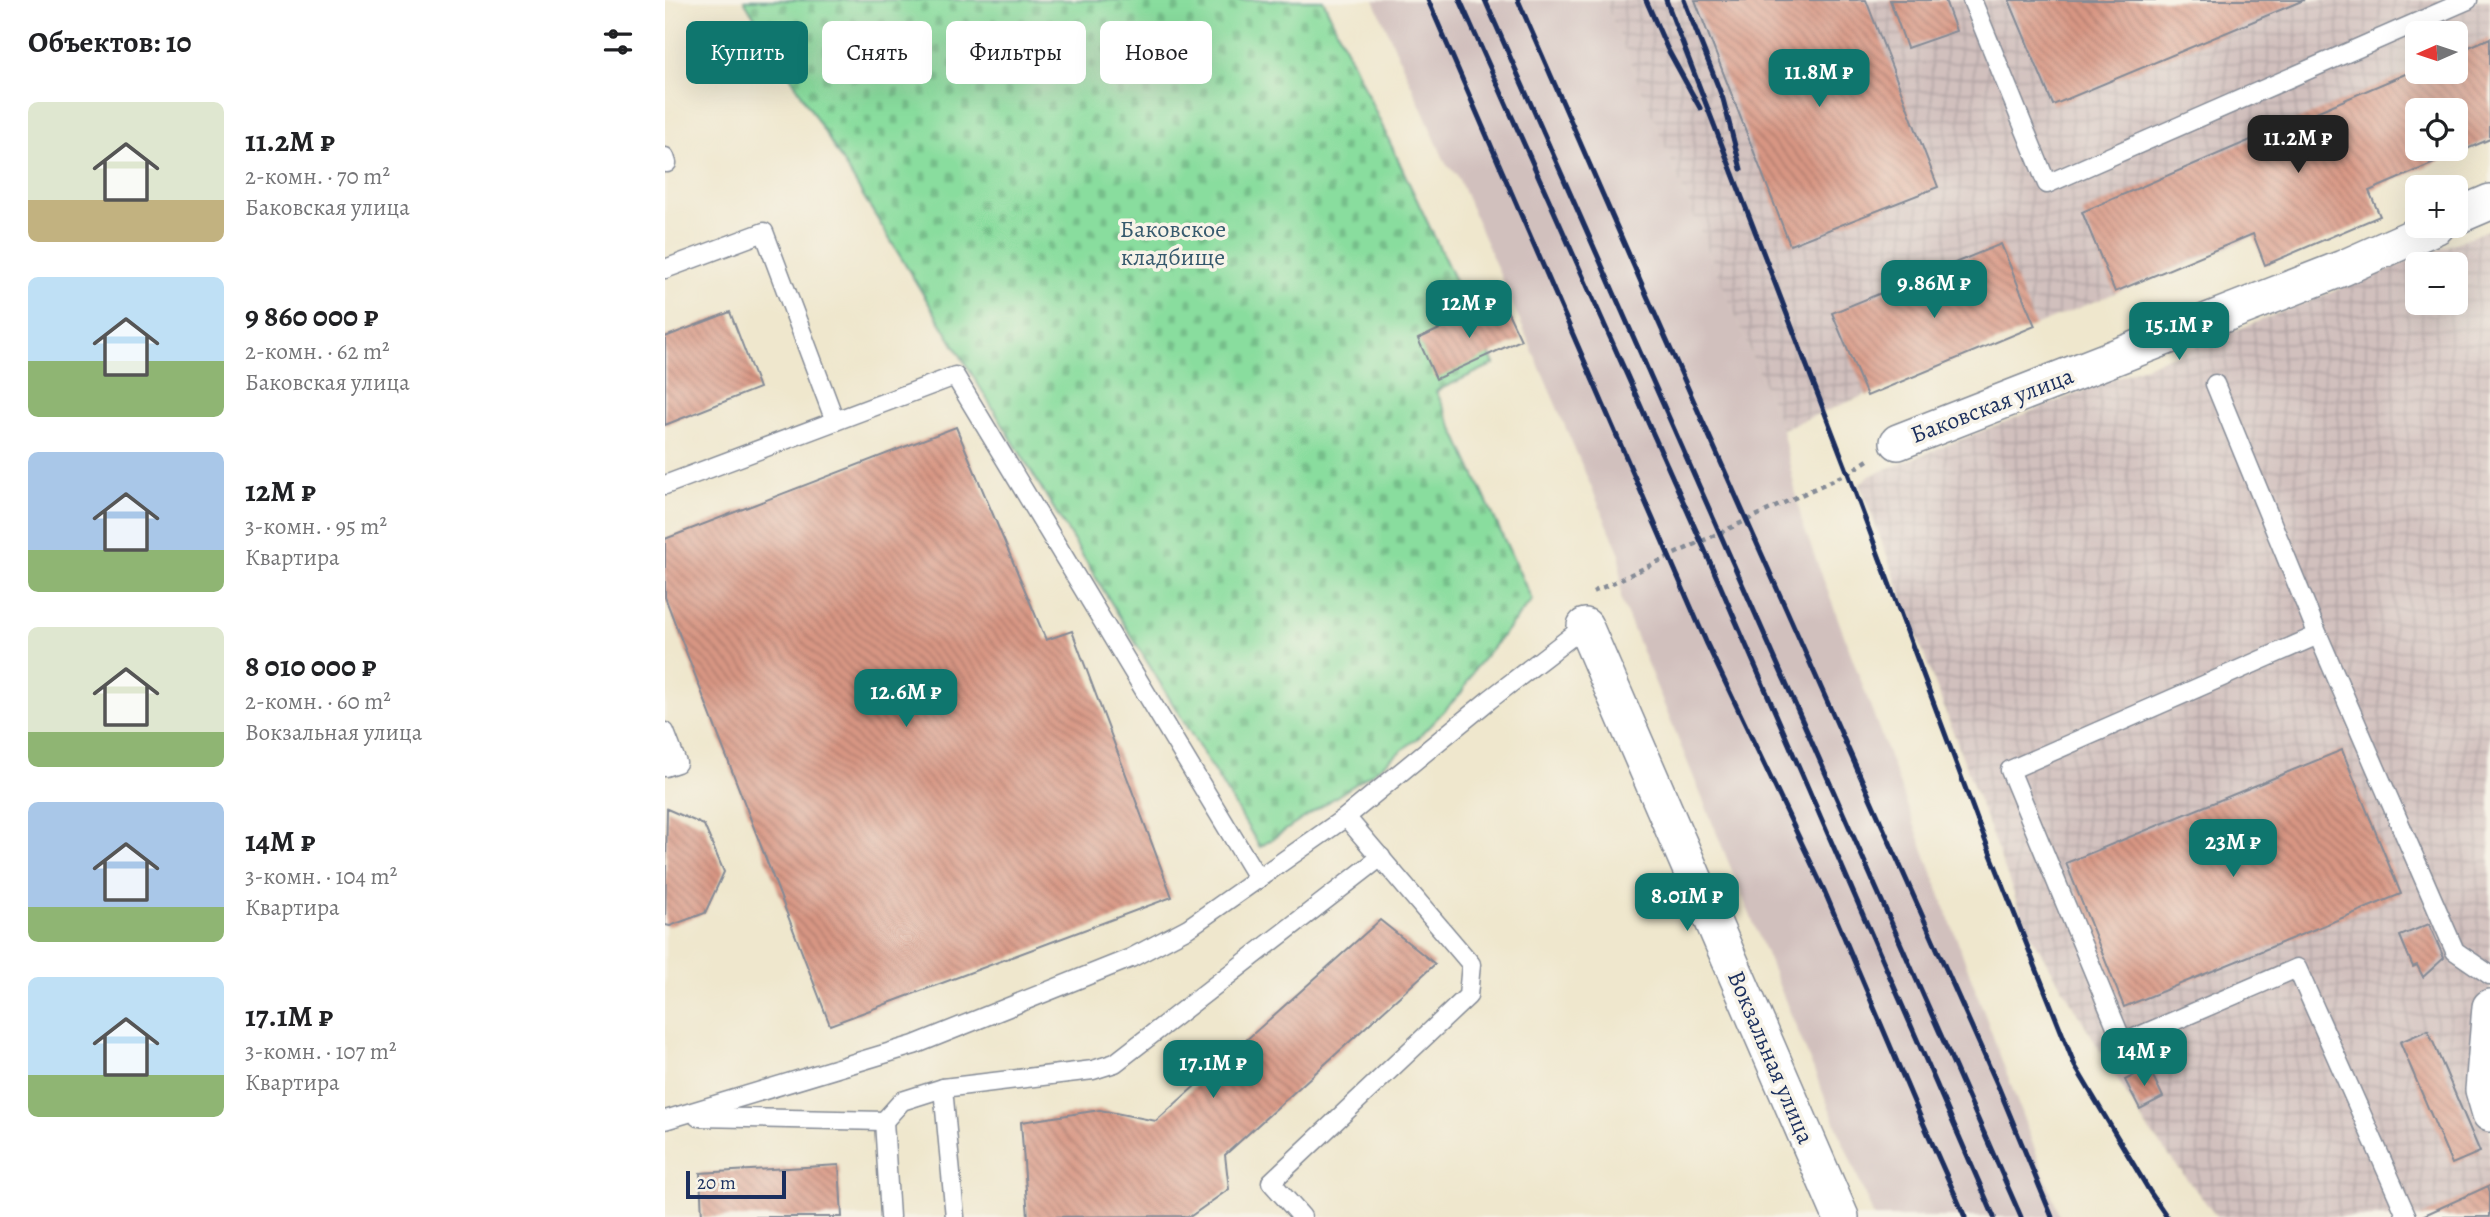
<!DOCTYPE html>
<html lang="ru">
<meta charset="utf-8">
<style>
:root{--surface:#fff;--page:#f6f6f6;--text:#202124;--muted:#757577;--accent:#0f766e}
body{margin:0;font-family:Alegreya,serif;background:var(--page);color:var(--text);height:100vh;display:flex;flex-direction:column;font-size:26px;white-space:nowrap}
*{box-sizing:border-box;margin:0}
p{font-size:23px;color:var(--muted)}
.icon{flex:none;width:38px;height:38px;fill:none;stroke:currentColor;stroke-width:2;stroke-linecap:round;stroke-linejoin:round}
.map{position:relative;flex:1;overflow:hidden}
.side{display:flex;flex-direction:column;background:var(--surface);width:665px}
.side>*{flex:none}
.top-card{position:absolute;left:21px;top:21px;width:665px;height:63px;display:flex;gap:14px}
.needle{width:46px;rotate:267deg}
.fabs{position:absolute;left:1740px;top:21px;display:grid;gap:14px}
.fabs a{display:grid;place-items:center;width:63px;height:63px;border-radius:10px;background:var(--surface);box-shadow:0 7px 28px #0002;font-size:35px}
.scale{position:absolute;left:21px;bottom:18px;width:100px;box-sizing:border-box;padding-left:7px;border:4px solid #1b2f5e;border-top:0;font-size:19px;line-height:24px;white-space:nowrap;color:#1b2f5e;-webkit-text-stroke:5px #f7f3e8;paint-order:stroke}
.price{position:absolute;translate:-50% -60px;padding:0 16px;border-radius:14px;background:var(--accent);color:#fff;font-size:23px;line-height:46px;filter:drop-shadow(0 2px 4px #0008)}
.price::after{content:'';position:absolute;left:50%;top:42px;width:21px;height:16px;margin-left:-10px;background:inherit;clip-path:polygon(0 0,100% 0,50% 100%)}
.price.on{background:#222;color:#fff}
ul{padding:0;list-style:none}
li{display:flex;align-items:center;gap:21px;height:175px;padding:0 28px}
li span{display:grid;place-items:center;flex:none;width:196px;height:140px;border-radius:10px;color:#555}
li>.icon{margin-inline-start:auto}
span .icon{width:84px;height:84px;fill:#fffc;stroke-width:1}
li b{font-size:30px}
h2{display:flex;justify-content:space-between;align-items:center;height:84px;padding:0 28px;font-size:30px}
.pill{padding:0 24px;border-radius:10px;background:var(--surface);box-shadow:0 7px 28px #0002;font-size:24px;line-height:63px}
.pill.on{background:var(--accent);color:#fff}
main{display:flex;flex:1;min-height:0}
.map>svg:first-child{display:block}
.industrial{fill:url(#industrial-grid);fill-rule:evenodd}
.railway{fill:#d1c0bd}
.cemetery{fill:url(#cemetery-stones);stroke:#52867e;stroke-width:2}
.building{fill:url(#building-back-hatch);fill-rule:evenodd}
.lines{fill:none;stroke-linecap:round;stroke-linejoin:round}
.service-casing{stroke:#858b96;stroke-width:21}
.minor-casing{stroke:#858b96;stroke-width:38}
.path{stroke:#858b96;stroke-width:4.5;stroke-dasharray:5 5;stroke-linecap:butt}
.service{stroke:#fff;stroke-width:18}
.minor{stroke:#fff;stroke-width:35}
.rail{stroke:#1b2f5e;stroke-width:5}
.labels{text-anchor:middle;stroke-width:7;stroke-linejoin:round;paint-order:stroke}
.park-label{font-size:24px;fill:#365a6e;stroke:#f7f3e8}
.street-label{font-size:24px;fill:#1b2f5e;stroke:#f7f3e8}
</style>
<main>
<section class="side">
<h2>Объектов: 10<svg class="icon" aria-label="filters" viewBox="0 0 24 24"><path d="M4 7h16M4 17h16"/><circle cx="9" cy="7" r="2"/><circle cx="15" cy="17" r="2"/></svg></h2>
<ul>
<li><span style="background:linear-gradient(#dfe7d0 70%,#c2b280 0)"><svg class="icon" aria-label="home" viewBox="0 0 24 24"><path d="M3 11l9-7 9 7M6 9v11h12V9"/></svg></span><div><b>11.2M ₽</b><p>2-комн. · 70 m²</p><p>Баковская улица</p></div></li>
<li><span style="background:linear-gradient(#bfe0f5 60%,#8fb573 0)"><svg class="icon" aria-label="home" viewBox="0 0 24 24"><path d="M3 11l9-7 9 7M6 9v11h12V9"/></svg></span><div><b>9 860 000 ₽</b><p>2-комн. · 62 m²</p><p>Баковская улица</p></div></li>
<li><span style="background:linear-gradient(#a9c7e8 70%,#8fb573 0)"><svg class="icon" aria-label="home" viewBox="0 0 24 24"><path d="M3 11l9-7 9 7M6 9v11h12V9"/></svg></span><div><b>12M ₽</b><p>3-комн. · 95 m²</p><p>Квартира</p></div></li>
<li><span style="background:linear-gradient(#dfe7d0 75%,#8fb573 0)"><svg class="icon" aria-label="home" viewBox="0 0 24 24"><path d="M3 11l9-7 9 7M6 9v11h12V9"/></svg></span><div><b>8 010 000 ₽</b><p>2-комн. · 60 m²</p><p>Вокзальная улица</p></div></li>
<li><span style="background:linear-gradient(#a9c7e8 75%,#8fb573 0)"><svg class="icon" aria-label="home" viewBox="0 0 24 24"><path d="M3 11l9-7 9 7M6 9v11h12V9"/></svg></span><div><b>14M ₽</b><p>3-комн. · 104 m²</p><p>Квартира</p></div></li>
<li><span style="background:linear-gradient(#bfe0f5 70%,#8fb573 0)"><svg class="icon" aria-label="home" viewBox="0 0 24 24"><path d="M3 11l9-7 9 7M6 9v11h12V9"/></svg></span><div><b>17.1M ₽</b><p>3-комн. · 107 m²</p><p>Квартира</p></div></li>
</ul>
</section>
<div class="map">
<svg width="1825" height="1217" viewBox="0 0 1825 1217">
<defs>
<pattern id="industrial-grid" width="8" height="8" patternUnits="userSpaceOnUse" patternTransform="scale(1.75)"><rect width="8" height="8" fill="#d1c0bd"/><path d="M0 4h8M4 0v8" fill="none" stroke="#b3a5a5"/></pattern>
<pattern id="cemetery-stones" width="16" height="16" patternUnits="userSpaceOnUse" patternTransform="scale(1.75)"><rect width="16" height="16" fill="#89dd9e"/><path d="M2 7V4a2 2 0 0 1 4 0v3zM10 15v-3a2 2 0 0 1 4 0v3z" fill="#76be8a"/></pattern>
<pattern id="building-back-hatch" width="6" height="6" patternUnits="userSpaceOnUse" patternTransform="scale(1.75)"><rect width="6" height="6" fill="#d89683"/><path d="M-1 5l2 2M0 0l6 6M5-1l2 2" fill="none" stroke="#ae7b6e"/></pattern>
</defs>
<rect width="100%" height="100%" fill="#f7f3e8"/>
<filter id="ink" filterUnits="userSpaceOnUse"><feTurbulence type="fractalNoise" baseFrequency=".0143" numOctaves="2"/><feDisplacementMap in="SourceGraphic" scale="14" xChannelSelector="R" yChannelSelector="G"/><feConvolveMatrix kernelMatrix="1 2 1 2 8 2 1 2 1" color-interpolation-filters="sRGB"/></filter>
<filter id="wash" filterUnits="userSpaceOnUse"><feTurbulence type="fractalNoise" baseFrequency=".00686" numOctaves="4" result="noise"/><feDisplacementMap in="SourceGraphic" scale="28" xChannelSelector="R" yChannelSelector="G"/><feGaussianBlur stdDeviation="1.57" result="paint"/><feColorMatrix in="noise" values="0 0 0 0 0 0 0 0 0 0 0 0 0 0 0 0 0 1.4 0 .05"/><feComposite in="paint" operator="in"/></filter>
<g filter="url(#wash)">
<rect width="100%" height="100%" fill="#efe7cd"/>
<!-- industrial -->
<g class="industrial">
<path d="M939,0H1825V140L1117,429ZM1752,33H1790V72H1752ZM1752,110H1790V149H1752Z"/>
<path d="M1825,229V1217H1552L1482,1128L1362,929L1195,484L1204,476ZM1752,264H1790V303H1752Z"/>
</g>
<!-- railway -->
<path class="railway" d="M709,0H939L1117,429L1137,522L1395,1217H1209L956,600L955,554L792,175L781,164Z"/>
<!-- cemetery -->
<path class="cemetery" d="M79,0H658L829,364L771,391L867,600L810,668L797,692L754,737L707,773L595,847Z"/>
<g id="blocks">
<!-- building -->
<g class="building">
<path d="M1030,0H1201L1273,187L1125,245Z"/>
<path d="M1225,0H1280L1291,31L1242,48Z"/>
<path d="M1344,0H1639L1388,105Z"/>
<path d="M1825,38V139L1704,191L1715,216L1600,265L1588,234L1450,292L1417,212L1752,69V72H1790V53ZM1752,110H1790V149H1752Z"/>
<path d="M1336,244L1370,326L1202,396L1167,313Z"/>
<path d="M837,300L856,340L771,379L753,339Z"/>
<path d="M65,312L94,388L0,425V337Z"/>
<path d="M291,427L381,640L407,631L507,897L165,1025L0,597V539Z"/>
<path d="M1677,750L1736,894L1459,1007L1401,863Z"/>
<path d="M2,809L39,825L59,872L40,913L5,926L0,925Z"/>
<path d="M715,920L770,964L560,1155L564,1189L526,1216L363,1217L356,1122L435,1110L491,1121Z"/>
<path d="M1764,924L1779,958L1758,977L1752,965L1748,967L1735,936Z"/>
<path d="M1763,1030L1815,1152L1787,1164L1735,1042Z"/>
<path d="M1484,1068L1498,1097L1475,1109L1460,1080Z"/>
<path d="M174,1165L177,1217H37L35,1173Z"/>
<path d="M1823,1186L1825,1192V1217H1755Z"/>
</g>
</g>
</g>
<g filter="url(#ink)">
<use href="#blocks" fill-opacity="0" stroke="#858b96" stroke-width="2"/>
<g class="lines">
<!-- service casing -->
<g class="service-casing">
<g id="service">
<path d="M1307,0L1382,184L1803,0"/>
<path d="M0,157L2,163H0"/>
<path d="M0,269L99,232L170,421"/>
<path d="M1550,384L1653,635L1790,951L1825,975"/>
<path d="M0,485L290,376L593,879"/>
<path d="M1653,635L1345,770L1458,1043L1632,968L1742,1217"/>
<path d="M0,732L12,763L0,767"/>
<path d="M278,1088L290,1217"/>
<path d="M33,1117L219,1121L237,1101L278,1088L428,1070L450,1063L716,857"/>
<path d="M0,1120L249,1045L466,958L523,928L681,817L824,700L920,626"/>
<path d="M219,1121L225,1217"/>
<path d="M637,1217L606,1182L803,996L806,964L681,817"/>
</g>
</g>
<!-- minor casing -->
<g class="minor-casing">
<g id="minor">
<path d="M1790,217L1825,202"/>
<path d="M1233,442L1678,268L1772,226"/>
<path d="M920,626L1176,1217"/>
<path d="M1825,1007L1818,1090L1825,1114"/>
</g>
</g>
<!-- path -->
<path class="path" d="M928,592L1183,473L1206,458"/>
<!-- service -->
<use href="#service" class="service"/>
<!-- minor -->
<use href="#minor" class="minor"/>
<!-- rail -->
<g class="rail">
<path d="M763,0L1042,644L1159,890L1255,1116L1300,1217"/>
<path d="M795,0L1042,555L1329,1217"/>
<path d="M820,0L1356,1217"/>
<path d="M853,0L982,296L1333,1086L1387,1217"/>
<path d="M981,0L1002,48L1035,108"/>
<path d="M1001,0L1183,473L1313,822L1410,1066L1485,1192L1502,1217"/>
<path d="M1019,0L1058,99L1076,169"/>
</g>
</g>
</g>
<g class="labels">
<!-- park labels -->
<g class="park-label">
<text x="508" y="237">Баковское<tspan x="508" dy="28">кладбище</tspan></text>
</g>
<!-- street labels -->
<g class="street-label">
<text transform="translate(1327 405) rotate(-21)" y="8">Баковская улица</text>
<text transform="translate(1106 1057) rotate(67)" y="8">Вокзальная улица</text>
</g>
</g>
</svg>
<div class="fabs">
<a><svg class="needle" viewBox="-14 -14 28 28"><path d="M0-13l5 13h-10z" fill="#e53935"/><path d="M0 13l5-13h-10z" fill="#757577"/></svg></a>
<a><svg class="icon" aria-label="locate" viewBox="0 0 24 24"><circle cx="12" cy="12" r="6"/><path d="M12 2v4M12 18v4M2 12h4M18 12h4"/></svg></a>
<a>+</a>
<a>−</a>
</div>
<div class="scale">20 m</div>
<b class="price" style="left:1154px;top:109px">11.8M ₽</b>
<b class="price on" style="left:1633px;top:175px">11.2M ₽</b>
<b class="price" style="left:1269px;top:320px">9.86M ₽</b>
<b class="price" style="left:804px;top:340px">12M ₽</b>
<b class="price" style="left:1514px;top:362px">15.1M ₽</b>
<b class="price" style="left:241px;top:729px">12.6M ₽</b>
<b class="price" style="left:1568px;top:879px">23M ₽</b>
<b class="price" style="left:1022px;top:933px">8.01M ₽</b>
<b class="price" style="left:1479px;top:1088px">14M ₽</b>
<b class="price" style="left:548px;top:1100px">17.1M ₽</b>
<div class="top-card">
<a class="pill on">Купить</a>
<a class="pill">Снять</a>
<a class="pill">Фильтры</a>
<a class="pill">Новое</a>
</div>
</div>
</main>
